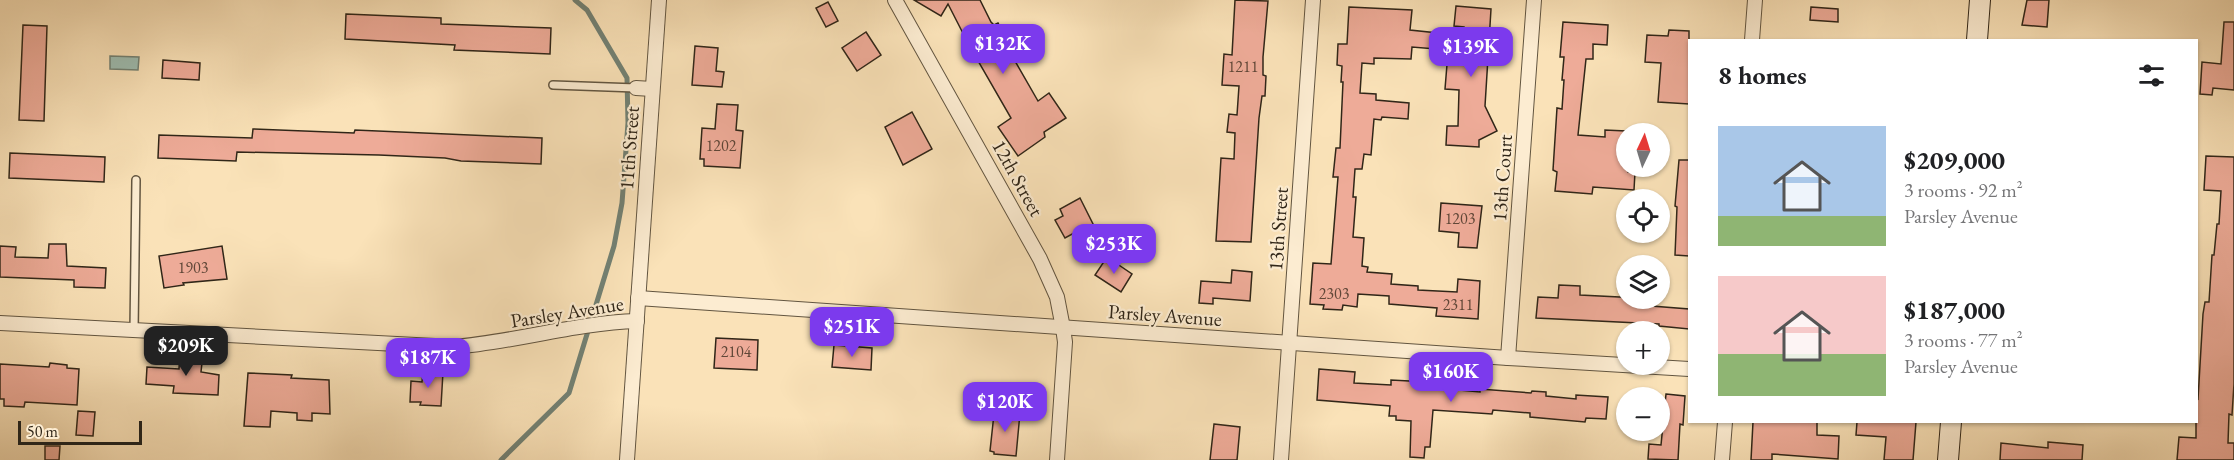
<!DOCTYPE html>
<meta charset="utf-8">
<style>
:root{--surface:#fff;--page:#f6f6f6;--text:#202124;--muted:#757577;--accent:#7c3aed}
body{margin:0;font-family:"EB Garamond",serif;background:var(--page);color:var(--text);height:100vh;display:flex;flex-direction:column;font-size:22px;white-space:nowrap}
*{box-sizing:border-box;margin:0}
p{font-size:20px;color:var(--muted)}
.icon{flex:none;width:33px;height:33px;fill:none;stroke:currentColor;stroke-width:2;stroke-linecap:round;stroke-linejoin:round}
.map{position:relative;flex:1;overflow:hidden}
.panel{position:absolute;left:1688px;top:39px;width:510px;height:384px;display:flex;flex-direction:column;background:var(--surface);border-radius:0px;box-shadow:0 2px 4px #0004}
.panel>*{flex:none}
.needle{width:39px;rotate:4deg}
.buttons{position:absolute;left:1616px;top:123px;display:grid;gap:12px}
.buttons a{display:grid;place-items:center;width:54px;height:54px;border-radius:50%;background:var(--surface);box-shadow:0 2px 4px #0004;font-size:30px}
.scale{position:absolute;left:18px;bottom:15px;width:124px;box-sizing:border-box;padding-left:6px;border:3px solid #302618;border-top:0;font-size:16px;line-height:21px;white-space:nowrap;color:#302618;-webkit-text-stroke:4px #fcecd1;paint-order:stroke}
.price{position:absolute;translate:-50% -51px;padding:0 14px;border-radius:12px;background:var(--accent);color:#fff;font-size:20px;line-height:39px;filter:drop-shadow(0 2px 3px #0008)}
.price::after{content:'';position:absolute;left:50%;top:36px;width:18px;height:14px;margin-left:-9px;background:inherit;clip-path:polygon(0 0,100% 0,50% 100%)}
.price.active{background:#222;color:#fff}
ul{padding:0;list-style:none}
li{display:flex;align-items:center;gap:18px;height:150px;padding:0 30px}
li span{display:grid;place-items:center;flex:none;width:168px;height:120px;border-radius:0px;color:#555}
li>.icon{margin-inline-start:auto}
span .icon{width:72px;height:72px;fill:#fffc;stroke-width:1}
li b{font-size:26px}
h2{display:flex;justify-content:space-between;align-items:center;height:72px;padding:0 30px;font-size:26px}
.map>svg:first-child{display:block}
.water{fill:#9ebdb1;stroke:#728174;stroke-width:1.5}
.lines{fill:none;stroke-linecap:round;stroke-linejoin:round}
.stream{stroke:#728174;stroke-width:5}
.building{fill:#eeab98;stroke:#302618;stroke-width:1.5}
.lane-casing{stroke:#625540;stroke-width:10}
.street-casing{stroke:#625540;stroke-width:16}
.secondary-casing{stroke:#302618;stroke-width:22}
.lane{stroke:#fcecd1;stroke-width:7}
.street{stroke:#fcecd1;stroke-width:14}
.secondary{stroke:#fcecd1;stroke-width:20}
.labels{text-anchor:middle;stroke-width:4.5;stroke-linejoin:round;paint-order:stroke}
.number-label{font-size:16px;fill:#604738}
.street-label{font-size:20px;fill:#302618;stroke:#fcecd1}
</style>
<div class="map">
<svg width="2234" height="460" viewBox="0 0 2234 460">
<rect width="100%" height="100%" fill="#fae2b8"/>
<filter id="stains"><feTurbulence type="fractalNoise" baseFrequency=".00333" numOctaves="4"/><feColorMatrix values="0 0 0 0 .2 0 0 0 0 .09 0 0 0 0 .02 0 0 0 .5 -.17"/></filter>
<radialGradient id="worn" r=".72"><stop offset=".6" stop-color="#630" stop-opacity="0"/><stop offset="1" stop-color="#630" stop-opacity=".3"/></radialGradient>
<!-- water -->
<path class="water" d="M110,56L139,57L138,70L110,69Z"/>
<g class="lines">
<!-- stream -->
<path class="stream" d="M501,460L569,393L614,246L622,203L628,123L627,78L587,10L575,0"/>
</g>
<!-- building -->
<g class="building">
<path d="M914,0H980L991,22L994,25L998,23L1010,46L1007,47L1038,101L1049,93L1066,118L1044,132L1045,137L1018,156L998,127L1011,118L970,47L948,4L941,16Z"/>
<path d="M1235,0L1268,1L1263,57V75L1266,76L1265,96H1262L1259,118L1251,242L1216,241L1221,158L1234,159L1235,133L1227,132L1229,114L1237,115L1239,86L1222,85L1224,54L1232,55Z"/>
<path d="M2027,0H2049L2047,27L2022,25Z"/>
<path d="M828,2L838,21L826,27L816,8Z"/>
<path d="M1456,6L1491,9L1485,106L1497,131L1479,140V147L1446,145L1447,126H1458L1459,90L1445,89L1448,52L1462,53L1464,27L1454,26Z"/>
<path d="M1349,7L1412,10L1410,30L1438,33L1436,49L1412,47L1411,59L1374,58V64L1362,63L1360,93L1376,94V100L1409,103L1408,119L1382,117L1381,120L1374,119L1371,155L1364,154L1362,169H1355L1353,197H1356L1353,237L1364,238L1362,266L1368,267L1367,272L1392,274L1391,284L1418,286V290L1457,292L1458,279L1480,281L1478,319L1436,316L1437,308L1389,304V296L1358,294L1357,307L1343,305L1342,310L1323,309L1324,305L1310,304L1313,263L1331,264L1338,177H1333L1336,148H1340L1343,82H1341L1342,66L1337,65L1338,44H1347Z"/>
<path d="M1811,7L1838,9V22L1810,20Z"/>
<path d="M346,14L441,18V24L551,28L550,54L454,50L455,45L345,39Z"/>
<path d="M1563,22L1608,25L1607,45L1593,44V59H1586L1578,135L1605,137V130L1626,131V166H1628V172H1635L1634,190L1593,187L1592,194L1555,191L1557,172L1553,170L1557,108L1562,109L1564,80H1562L1564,57H1560Z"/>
<path d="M2224,22H2234V90L2213,88L2212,95L2200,94L2202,62L2221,64Z"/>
<path d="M23,25L47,26L44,121L19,120Z"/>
<path d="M1669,30L1689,31V104L1658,102L1661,63L1645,62L1647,35L1668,36Z"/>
<path d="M866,32L881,55L857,71L842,48Z"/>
<path d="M695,46L718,48L716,71L724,72L722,87L692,85Z"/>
<path d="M163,60L200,63L199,80L162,78Z"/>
<path d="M717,104L738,105L736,130L743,131L740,168L704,166V159H700L702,128L715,129Z"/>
<path d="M912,112L932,149L903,165L885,127Z"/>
<path d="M253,129L354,133L355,130L542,138L541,164L461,161L445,158L379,155L237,152L236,161L158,158L159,135L252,138Z"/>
<path d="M10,153L105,157L104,182L9,178Z"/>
<path d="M2206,156L2234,157V384L2232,415L2229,414L2228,443H2234V460H2177L2179,437L2196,438V398L2198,399L2203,314L2205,302H2209L2212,255H2214L2217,224H2219L2221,191L2204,190Z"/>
<path d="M1679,160H1689V256L1675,255L1677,207L1675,206Z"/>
<path d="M1080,198L1094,226L1075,235L1074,233L1065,238L1055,220L1063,216L1060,209Z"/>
<path d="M1441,203L1482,206L1477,248L1458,247L1459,233L1439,231Z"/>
<path d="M49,244H66L67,266L106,268L105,288L74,287V280L0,277V246L16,247L15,257L48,258Z"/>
<path d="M222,246L227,279L183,283L184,285L164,288L159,256Z"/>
<path d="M1107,257L1132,274L1121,292L1095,275Z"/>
<path d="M1232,270L1252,272L1250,301L1213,298V304L1199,303L1201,281L1231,283Z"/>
<path d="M1559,285L1580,286V295L1639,298V305L1689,309V329L1659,326V324L1536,318L1538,297L1558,298Z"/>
<path d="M716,338L758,340L757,370L714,368Z"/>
<path d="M834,345L872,348L871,370L832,367Z"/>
<path d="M180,351L203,354L201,372L219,375L218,395L173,393L174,386L146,384L147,367L179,369Z"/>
<path d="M50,363L67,365V368L79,369L77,405L25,402L24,407L4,406V399H0V364L49,367Z"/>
<path d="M1319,369L1355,372L1354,383L1391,385V380L1428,382L1427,387L1480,392V389L1531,393L1532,391L1546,392V396L1576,399V395L1608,397L1606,419L1586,418L1585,422L1530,417V413L1493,410L1492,414L1433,410L1430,447H1425L1424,458L1410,457L1411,421L1396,420V416H1389L1390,406L1317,400Z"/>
<path d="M423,370L443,372L441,406L420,405L421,402H410L411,381L422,382Z"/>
<path d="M248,373L292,375L291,378L329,380L330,414L312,413V421L297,420V413L271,411L270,427L244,426Z"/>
<path d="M1666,394L1685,396L1683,425L1680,424L1678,460L1648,459L1649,444L1661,445Z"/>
<path d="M78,411L95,412L93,436L76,435Z"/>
<path d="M997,411L1020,413L1016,456L994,454V452L990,451L994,414L997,415Z"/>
<path d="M1753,422H1817V435L1839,436L1838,459L1772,454V460H1751Z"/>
<path d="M1857,422H1916L1913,460H1884L1886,437L1856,435Z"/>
<path d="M1214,424L1240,427L1237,460H1210Z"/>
<path d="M2048,442L2083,445L2082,460H2000L2001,443L2048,448Z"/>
<path d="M45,446H60L59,460H45Z"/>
</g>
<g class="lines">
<!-- lane casing -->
<g class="lane-casing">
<g id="lane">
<path d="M553,85L636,88"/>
<path d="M134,331L136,180"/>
</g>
</g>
<!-- street casing -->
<g class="street-casing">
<g id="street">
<path d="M895,0L1040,259L1057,297L1063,328L1065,342L1057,460"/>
<path d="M1752,40L1755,0"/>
<path d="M636,88L652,89"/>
<path d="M638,298L1508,358L1689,369"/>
<path d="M0,323L454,347C515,342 575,323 637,321"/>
<path d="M1508,358L1534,0"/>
<path d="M627,460L659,0"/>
<path d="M1281,460L1313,0"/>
<path d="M1722,460L1725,422"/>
</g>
</g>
<!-- secondary casing -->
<g class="secondary-casing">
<g id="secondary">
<path d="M1977,40L1980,0"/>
<path d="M1948,460L1951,422"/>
</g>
</g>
<!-- lane -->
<use href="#lane" class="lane"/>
<!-- street -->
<use href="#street" class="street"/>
<!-- secondary -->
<use href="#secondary" class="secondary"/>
</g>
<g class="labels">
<!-- number labels -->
<g class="number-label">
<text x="1243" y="72">1211</text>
<text x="721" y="151">1202</text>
<text x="1460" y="224">1203</text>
<text x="193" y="273">1903</text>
<text x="1334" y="299">2303</text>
<text x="1458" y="310">2311</text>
<text x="736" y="357">2104</text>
</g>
<!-- street labels -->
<g class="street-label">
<text transform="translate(629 148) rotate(-86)" y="7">11th Street</text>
<text transform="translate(1018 178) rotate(61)" y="7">12th Street</text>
<text transform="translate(1502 178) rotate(-86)" y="7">13th Court</text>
<text transform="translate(1278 229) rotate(-86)" y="7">13th Street</text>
<text transform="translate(567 312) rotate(-9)" y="7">Parsley Avenue</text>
<text transform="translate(1165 315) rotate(4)" y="7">Parsley Avenue</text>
</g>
</g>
<rect width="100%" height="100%" filter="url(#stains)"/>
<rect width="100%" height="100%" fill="url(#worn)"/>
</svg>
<div class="buttons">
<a><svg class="needle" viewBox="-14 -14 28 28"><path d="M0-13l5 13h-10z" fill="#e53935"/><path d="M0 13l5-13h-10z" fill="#757577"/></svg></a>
<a><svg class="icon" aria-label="locate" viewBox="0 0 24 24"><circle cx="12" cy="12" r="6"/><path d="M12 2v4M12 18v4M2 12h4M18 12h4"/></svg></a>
<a><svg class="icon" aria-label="layers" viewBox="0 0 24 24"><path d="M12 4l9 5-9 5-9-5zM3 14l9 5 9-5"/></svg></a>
<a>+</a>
<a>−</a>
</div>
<div class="scale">50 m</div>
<b class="price" style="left:1003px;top:75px">$132K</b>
<b class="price" style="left:1471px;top:78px">$139K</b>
<b class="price" style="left:1114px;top:275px">$253K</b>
<b class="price" style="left:852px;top:358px">$251K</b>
<b class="price active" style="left:186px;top:377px">$209K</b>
<b class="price" style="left:428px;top:389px">$187K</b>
<b class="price" style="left:1451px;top:403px">$160K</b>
<b class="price" style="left:1005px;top:433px">$120K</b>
<section class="panel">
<h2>8 homes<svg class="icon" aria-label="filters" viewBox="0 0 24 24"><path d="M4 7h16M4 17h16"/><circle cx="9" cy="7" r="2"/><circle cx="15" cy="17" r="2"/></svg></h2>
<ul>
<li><span style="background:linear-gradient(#a9c7e8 75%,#8fb573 0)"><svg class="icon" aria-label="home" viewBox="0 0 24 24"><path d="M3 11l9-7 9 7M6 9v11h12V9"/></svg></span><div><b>$209,000</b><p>3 rooms · 92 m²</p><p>Parsley Avenue</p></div></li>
<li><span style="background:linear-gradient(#f6c9c9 65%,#8fb573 0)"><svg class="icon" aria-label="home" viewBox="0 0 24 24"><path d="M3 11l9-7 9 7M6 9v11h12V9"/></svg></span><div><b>$187,000</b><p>3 rooms · 77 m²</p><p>Parsley Avenue</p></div></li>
</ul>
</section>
</div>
